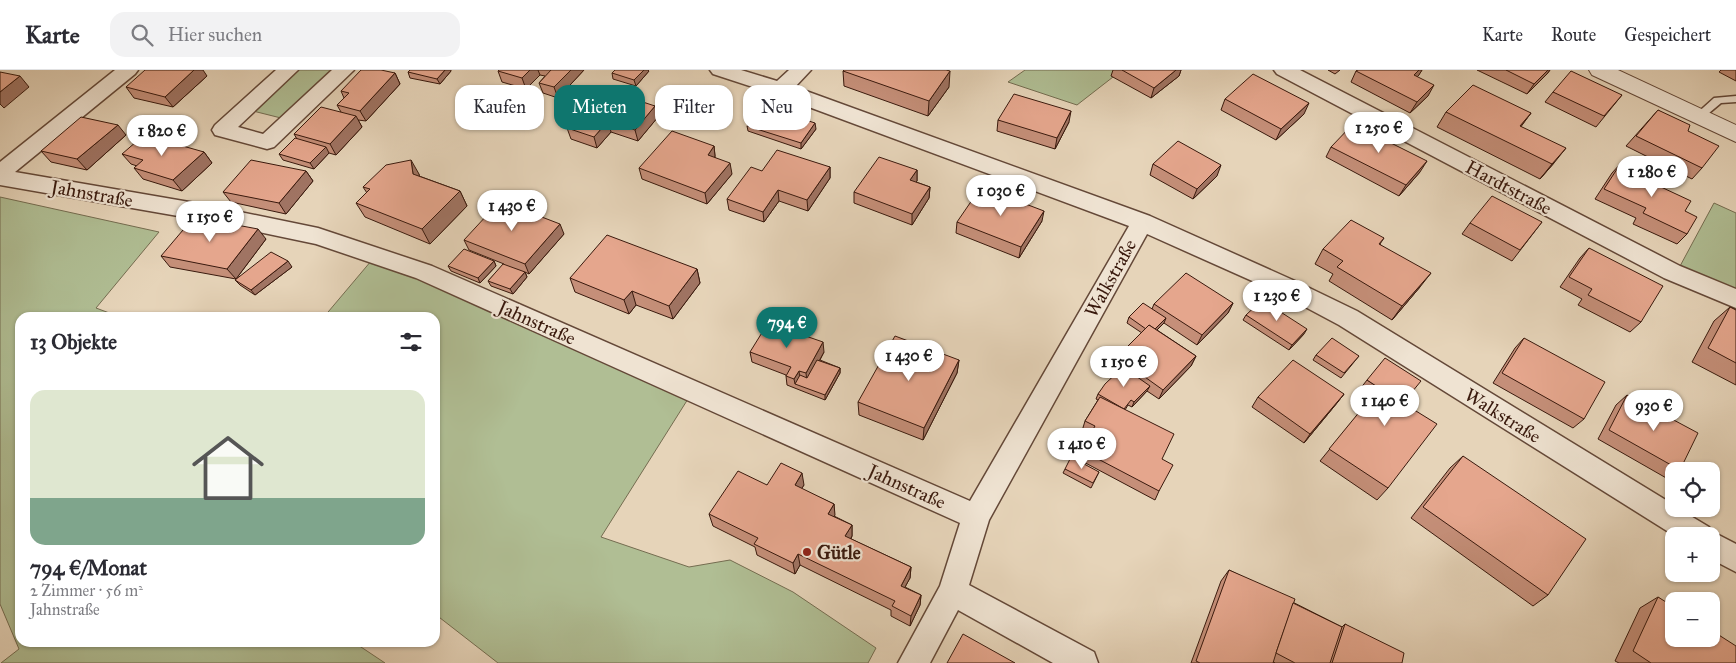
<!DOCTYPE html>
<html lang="de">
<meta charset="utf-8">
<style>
:root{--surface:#fff;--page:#f2f2f3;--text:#2b2b33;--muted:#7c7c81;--line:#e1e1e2;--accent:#0f766e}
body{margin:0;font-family:"IM FELL Great Primer",serif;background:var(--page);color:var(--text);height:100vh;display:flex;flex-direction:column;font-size:19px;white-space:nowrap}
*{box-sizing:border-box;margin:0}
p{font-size:16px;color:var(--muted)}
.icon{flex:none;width:28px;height:28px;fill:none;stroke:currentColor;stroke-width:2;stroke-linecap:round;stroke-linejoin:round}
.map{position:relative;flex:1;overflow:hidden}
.sheet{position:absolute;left:15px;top:242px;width:425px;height:335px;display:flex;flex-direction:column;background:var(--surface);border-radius:15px;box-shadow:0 1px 4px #0004}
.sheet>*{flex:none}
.guide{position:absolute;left:455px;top:15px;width:475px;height:45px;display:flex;gap:10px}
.fabs{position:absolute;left:1665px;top:392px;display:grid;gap:10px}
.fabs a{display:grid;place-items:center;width:55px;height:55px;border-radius:10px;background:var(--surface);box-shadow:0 1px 4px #0004;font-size:25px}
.price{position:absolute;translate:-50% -42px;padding:0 11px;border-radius:18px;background:#fff;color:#222;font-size:16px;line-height:32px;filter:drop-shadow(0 1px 2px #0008)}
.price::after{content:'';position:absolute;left:50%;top:30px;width:15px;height:11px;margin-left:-8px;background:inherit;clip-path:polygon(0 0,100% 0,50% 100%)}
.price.current{background:var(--accent);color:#fff}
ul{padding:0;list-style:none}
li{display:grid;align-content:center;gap:10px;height:265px;padding:0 15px}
li span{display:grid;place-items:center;height:155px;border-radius:15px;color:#555}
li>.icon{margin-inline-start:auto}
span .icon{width:90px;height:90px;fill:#fffc;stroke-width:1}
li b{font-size:21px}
h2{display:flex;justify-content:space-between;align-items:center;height:60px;padding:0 15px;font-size:21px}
.chip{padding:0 18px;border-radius:15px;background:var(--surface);box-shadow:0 1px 4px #0004;font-size:18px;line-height:45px}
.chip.current{background:var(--accent);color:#fff}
header{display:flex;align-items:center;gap:30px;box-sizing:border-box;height:70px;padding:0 25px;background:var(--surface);border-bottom:1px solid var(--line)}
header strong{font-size:24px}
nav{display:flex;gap:28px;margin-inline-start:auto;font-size:18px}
.search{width:350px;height:45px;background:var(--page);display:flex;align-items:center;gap:12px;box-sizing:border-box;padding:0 18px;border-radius:15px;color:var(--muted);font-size:19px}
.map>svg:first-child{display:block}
.green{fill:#b0be94;stroke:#746c50}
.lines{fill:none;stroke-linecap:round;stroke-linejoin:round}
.service-casing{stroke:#644838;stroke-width:3}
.minor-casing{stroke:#644838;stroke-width:3}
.tertiary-casing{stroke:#644838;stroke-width:2}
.service{fill:#efe3d2;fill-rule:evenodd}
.minor{fill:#efe3d2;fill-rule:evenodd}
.tertiary{fill:#efe3d2;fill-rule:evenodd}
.wall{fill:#c58f79;stroke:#39190d}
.shaded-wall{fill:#a07463;stroke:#39190d}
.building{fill:#e5a68d;stroke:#39190d}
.poi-dot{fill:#8f2418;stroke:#efe3d2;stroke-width:2}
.labels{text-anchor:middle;stroke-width:4.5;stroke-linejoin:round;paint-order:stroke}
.street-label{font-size:19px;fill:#39190d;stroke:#efe3d2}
.poi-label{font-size:19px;font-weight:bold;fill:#39190d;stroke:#efe3d2;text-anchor:start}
</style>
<header>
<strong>Karte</strong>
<div class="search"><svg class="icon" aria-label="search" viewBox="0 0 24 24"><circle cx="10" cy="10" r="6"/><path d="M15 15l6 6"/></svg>Hier suchen</div>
<nav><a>Karte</a><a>Route</a><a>Gespeichert</a></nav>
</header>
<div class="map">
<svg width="1736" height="593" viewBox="0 0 1736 593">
<rect width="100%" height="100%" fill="#e6d4b9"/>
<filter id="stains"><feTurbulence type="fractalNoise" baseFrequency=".004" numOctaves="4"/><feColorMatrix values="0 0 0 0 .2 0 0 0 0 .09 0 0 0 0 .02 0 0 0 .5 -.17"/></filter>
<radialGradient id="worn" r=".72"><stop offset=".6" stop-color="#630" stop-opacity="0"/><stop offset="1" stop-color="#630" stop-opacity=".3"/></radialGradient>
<!-- green -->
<g class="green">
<path d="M293,0H338L285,49L249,40Z"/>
<path d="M1025,0H1122L1077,35L1008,12Z"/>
<path d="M0,127L159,162L96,238L120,247L20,248V572L355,573L385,593H1L19,579L0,534Z"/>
<path d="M1714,133L1736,143V221L1679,198Z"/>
<path d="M377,184L693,321L601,467L689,497L730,490L793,522L876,578L868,593H498L435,544V248H323Z"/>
</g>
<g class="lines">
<!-- service casing -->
<g class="service-casing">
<path id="service" d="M1736,26V32L1721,33L1703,48H1695L1694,46L1714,28Z"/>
</g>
<!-- minor casing -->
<g class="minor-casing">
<g id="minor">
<path d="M115,0H138L135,4L15,102L201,134L318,158L432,196L970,431L1129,156L774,24L713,4L710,0H741L777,11L789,0H811L795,17L1150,146L1295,211L1357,241L1674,435V439H1679L1709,457L1711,461L1736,474V502L1711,489V466H1675L1339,255L1279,223L1147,164L989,450L969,515L1094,582L1098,593H1053L958,540L930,593H898L940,516L960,453L416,208L316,174L201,150L0,115V92Z"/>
<path d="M276,0H298L238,57L263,64L332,0H354L274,77L267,79L215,65L212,60L215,55Z"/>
<path d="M1274,0H1300L1680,196L1736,219V238L1664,208L1277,4Z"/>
</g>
</g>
<!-- tertiary casing -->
<g class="tertiary-casing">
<path id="tertiary" d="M1589,0H1618L1736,55V72L1592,5Z"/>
</g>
<!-- service -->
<use href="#service" class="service"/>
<!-- minor -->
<use href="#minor" class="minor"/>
<!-- tertiary -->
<use href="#tertiary" class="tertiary"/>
</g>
<!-- wall -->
<g class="wall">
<path d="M499,0H584L558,28L543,23L539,13L545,6L540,5L526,19L502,12L498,1Z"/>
<path d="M1113,0H1181L1179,6L1151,28L1111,6Z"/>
<path d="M1328,0H1340L1335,4Z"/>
<path d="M1358,0H1422L1417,7L1428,26L1410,43L1351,12L1356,1Z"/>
<path d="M1477,0H1550L1547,4L1527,24Z"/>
<path d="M1721,0H1736V11L1719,2Z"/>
<path d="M451,1L440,14L410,8L408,2Z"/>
<path d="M649,1L636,16L613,9L612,3Z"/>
<path d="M843,1L949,17L928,46L844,16Z"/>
<path d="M395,3L400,14L366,51L358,50L362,57L336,85L329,83L314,99L283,90L279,84L297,69L294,64L341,42L337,35L344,28L341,21Z"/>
<path d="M207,6L173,37L134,28L126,17Z"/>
<path d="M1553,22L1622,25L1596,57L1545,32Z"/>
<path d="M1225,29L1304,44L1276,70L1221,40Z"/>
<path d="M655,36L658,47L638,71L611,62L597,78L571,69L567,58Z"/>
<path d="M1658,40L1688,61L1702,98L1692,109L1626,76Z"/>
<path d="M1446,42L1531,43L1521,56L1554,93L1540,109L1437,57Z"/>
<path d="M998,50L1069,52L1055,79L997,61Z"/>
<path d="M747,56L816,59L801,79L748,61Z"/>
<path d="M126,65L87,100L51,92L41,81Z"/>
<path d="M714,76L715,86V87L732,104L707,134L642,109L639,98Z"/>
<path d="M1331,77L1420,102L1399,126L1326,87Z"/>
<path d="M204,82L212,93L182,121L143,109L134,98L137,96L131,94L122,84Z"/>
<path d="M1621,93L1661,117L1685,141L1687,164L1677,174L1633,154L1636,148L1595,129L1612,103Z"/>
<path d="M1153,94L1217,106L1193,129L1150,105Z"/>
<path d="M830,97V108L808,141L779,131L764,152L729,140L727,129L762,101Z"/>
<path d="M917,100V111L916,112L930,117L929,128L912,155L854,133V122Z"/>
<path d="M306,101L313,111L286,144L231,132L223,122Z"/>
<path d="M419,104V106L460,121L467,136L430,174L365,147L356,133L367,123L363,117Z"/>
<path d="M1042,151L1019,188L956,163L957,152Z"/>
<path d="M1542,152L1512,191L1462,164L1470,153Z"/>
<path d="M564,164L529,204L525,202L527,207L513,224L491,216L488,211L504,194L469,180L464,170Z"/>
<path d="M1384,168L1380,174L1420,217L1392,250L1329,211L1333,204L1315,194L1323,179Z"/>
<path d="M266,169L236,209L170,197L161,186Z"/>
<path d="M1589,178L1641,252L1630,262L1578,235L1582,229L1560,217L1580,188Z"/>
<path d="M494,191L496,196L480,213L451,201L448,196Z"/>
<path d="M292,197L255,225L240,215L235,210Z"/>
<path d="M697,199L700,213L673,249L636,235L629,244L575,222L570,208Z"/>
<path d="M1233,233L1228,243L1197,275L1164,253L1157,260L1196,286L1191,296L1159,329L1147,321L1132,337L1128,335L1125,340L1162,389L1159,421L1155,430L1078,389L1081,380L1090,365L1082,361L1085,351L1098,330L1096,329L1098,324L1119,301L1113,297L1117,287L1142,263L1127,253L1129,247L1152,239L1154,234Z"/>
<path d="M1730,237L1736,240V315L1692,292L1714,251Z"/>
<path d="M1246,245L1304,264L1289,280L1243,250Z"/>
<path d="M1524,268L1584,349L1573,358L1493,313L1515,278Z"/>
<path d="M750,282H824L820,290L840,298V303L825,330L787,315L786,306V305L752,292Z"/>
<path d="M1316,285L1359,286L1341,308L1313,290Z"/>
<path d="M959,290L957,303L923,370L859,345L858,332Z"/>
<path d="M1367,310L1403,333L1388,418L1377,430L1320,391L1369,331L1357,323Z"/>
<path d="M1344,324L1337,333L1304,373L1252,337L1258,327Z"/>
<path d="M1627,325L1680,400L1679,401H1674V405L1668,409L1598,369L1616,335Z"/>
<path d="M1463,386L1548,525L1533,536L1411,448L1450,398Z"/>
<path d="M1065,399L1099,402L1091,418L1063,403Z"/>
<path d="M767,415H804L801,419L834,434V446L852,455V466L851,469L911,497L910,508L905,517L921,525L920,535L910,556L891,546V540L800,495L795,504L757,485L755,477L713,456L709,444Z"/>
<path d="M1229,500L1342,557L1345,554L1402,593H1275L1274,592L1273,593H1191L1221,511Z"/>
<path d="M1658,527L1736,593H1619L1615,591L1640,538Z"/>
</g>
<!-- shaded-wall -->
<g class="shaded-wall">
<path d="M194,0H203L207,6L173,37L165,27Z"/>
<path d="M445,0H451V1L440,14L437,9Z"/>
<path d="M530,0H538L540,5L526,19L522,8Z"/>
<path d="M571,0H584L558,28L554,17Z"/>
<path d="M644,0H648L649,1L636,16L634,10Z"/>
<path d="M1176,0H1181L1179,6L1151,28L1154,18Z"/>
<path d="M1419,0H1422L1419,5L1408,16L1414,5Z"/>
<path d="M1548,0H1550L1547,4L1527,24L1534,14Z"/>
<path d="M950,1L949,17L928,46L929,31Z"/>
<path d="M395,3L400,14L366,51L360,41Z"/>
<path d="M20,6L29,17L4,38L0,34V22Z"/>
<path d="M1434,15L1428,26L1410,43L1417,32Z"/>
<path d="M1309,33L1304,44L1276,70L1281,59Z"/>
<path d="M655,36L658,47L638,71L635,60Z"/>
<path d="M1071,41L1069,52L1055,79L1057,68Z"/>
<path d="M1531,43L1520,58V56Z"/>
<path d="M356,46L362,57L336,85L330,74Z"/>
<path d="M608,51L611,62L597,78L594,67Z"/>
<path d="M815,53L816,59L801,79V73Z"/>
<path d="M118,55L126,65L87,100L77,89Z"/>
<path d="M714,76L715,86L710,96L708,85Z"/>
<path d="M326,77L329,83L314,99L310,93Z"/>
<path d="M1566,78L1554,93L1540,109L1552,94Z"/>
<path d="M204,82L212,93L182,121L173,110Z"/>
<path d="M411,90L419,104L421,118L413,104Z"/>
<path d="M1427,91L1420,102L1399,126L1406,115Z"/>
<path d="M730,93L732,104L707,134L705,123Z"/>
<path d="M1221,95L1217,106L1193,129L1197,119Z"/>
<path d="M830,97V108L808,141L807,130Z"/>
<path d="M917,100V111L910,121V110Z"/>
<path d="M306,101L313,111L286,144L279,133Z"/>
<path d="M930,117L929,128L912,155V144Z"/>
<path d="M778,120L779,131L764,152L763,142Z"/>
<path d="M460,121L467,136L430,174L422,159Z"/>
<path d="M1044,141L1042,151L1019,188L1021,177Z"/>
<path d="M560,154L564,164L529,204L525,194Z"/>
<path d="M258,159L266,169L236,209L227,199Z"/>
<path d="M288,191L292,197L255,225L251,220Z"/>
<path d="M494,191L496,196L480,213L478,208Z"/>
<path d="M697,199L700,213L673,249L669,236Z"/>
<path d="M525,202L527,207L513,224L510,219Z"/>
<path d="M1431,203L1420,217L1392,250L1402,236Z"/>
<path d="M632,221L636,235L629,244L624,230Z"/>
<path d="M1233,233L1228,243L1197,275L1202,265Z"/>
<path d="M1166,248L1164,253L1149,268L1151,262Z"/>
<path d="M1307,259L1304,264L1289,280L1292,275Z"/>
<path d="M823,272L824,282L807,313L806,303Z"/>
<path d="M1196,286L1191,296L1159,329L1163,320Z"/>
<path d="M959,290L957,303L923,370L924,358Z"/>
<path d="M840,298V303L825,330V325Z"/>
<path d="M799,301L800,310L795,314L794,309Z"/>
<path d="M1150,316L1147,321L1132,337L1134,332Z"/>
<path d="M1344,324L1337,333L1304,373L1310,364Z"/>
<path d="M802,403L804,415L796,427L795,415Z"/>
<path d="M834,434L835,445L829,455L828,444Z"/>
<path d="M852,455V466L846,477L845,466Z"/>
<path d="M798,484L800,495L795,504L793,493Z"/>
<path d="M911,497L910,508L900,526L901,516Z"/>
<path d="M921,525L920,535L910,556L911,546Z"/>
</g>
<!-- building -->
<g class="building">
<path d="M145,0H194L165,27L126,17Z"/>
<path d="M361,0H381L395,3L360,41L337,35L349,23L341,21Z"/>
<path d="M410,0H445L437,9L408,2Z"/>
<path d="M499,0H530L522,8L498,1Z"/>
<path d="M551,0H571L554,17L539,13Z"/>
<path d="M615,0H644L634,10L612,3Z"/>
<path d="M844,0H946L950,1L929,31L843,1Z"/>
<path d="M1122,0H1176L1154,18Z"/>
<path d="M1358,0H1419L1414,5L1434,15L1417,32L1356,1Z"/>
<path d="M1506,0H1548L1534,14Z"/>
<path d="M1571,1L1622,25L1604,46L1553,22Z"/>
<path d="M0,2L20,6L0,22Z"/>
<path d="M1253,4L1309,33L1281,59L1225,29Z"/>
<path d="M1473,15L1531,43L1520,56L1566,78L1552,94L1446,42Z"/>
<path d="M603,19L655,36L635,60L608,51L594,67L567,58Z"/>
<path d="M1014,24L1071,41L1057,68L998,50Z"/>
<path d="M763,36L815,53L801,73L747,56Z"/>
<path d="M321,37L356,46L330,74L294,64Z"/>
<path d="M1658,40L1690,55L1688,61L1719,76L1702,98L1636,66Z"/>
<path d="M81,47L118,55L77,89L41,81Z"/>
<path d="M1353,54L1427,91L1406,115L1331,77Z"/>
<path d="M672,61L714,76L708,85L730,93L705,123L639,98Z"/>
<path d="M144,65L204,82L173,110L134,98L143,90L122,84Z"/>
<path d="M295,68L326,77L310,93L279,84Z"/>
<path d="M1178,71L1221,95L1197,119L1153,94Z"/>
<path d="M777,80L830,97L807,130L778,120L763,142L727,129L751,97L762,101Z"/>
<path d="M879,87L917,100L910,110L930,117L912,144L854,122Z"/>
<path d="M251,90L306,101L279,133L223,122Z"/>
<path d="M411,90L413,104L460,121L422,159L356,133L370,119L363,117L386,95Z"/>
<path d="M1621,93L1662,111L1661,117L1691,131L1685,141L1697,147L1687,164L1643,143L1646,138L1604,119Z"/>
<path d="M981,117L1044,141L1021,177L957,152Z"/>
<path d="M1492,126L1542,152L1520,180L1470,153Z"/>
<path d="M500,131L560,154L525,194L464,170Z"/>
<path d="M194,147L258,159L227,199L161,186Z"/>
<path d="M1351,150L1384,168L1379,174L1431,203L1402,236L1337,197L1343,191L1323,179Z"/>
<path d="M607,165L697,199L669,236L632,221L624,230L570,208Z"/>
<path d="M1589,178L1663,216L1641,252L1588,225L1592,219L1569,207Z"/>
<path d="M464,179L494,191L478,208L448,196Z"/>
<path d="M271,182L288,191L251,220L235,210Z"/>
<path d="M503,194L525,202L510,219L488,211Z"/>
<path d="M1186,203L1233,233L1202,265L1154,234Z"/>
<path d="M1262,230L1307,259L1292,275L1246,245Z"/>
<path d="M1143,233L1166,248L1155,259L1149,255L1146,259L1129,247Z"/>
<path d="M1730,237L1736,240V293L1708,278Z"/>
<path d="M768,253L823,272L806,303L799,301L794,309L786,306L791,297L750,282Z"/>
<path d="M1149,255L1196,286L1163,320L1117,287Z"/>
<path d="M895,266L959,290L924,358L858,332Z"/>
<path d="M1332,268L1359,286L1344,303L1316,285Z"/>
<path d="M1524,268L1605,312L1584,349L1502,303Z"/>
<path d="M1385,288L1421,311L1403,333L1437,354L1388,418L1329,379L1379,318L1367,310Z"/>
<path d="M817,290L840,298L825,325L795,314L800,305L807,308Z"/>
<path d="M1293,290L1344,324L1310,364L1258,327Z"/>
<path d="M1123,297L1150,316L1134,332L1131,330L1124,339L1098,324L1105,314Z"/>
<path d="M1627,325L1698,363L1680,400L1609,360Z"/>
<path d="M1100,327L1174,364L1162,389L1173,395L1159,421L1081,380L1095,356L1085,351Z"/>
<path d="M1463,386L1586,469L1548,525L1423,437Z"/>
<path d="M1071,387L1099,402L1093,413L1065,399Z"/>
<path d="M781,393L802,403L795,415L834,434L828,444L852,455L845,466L911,497L901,516L921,525L911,546L892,536L895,531L798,484L793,493L754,474L758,468L709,444L738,401L767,415Z"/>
<path d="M1229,500L1295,529L1277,580L1273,593H1200L1196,591Z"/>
<path d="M1658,527L1674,537V569H1711V560L1736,576V593H1651L1633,581Z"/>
<path d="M1293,533L1342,557L1330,593H1295L1276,583Z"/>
<path d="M1345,554L1404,583L1402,593H1332Z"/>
<path d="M963,564L1015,593H947Z"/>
</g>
<!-- markers -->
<circle class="poi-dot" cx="807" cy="482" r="5"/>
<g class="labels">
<!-- street labels -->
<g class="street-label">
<text transform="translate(1509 117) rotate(28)" y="7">Hardtstraße</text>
<text transform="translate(92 123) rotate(10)" y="7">Jahnstraße</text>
<text transform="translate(1110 208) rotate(-61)" y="7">Walkstraße</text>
<text transform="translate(537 252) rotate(24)" y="7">Jahnstraße</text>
<text transform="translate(1503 345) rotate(32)" y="7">Walkstraße</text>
<text transform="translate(907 416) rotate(24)" y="7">Jahnstraße</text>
</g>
<!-- poi labels -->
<g class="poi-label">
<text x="817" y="489">Gütle</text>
</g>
</g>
<rect width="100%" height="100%" filter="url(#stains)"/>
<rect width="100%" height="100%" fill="url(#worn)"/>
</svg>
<div class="fabs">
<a><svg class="icon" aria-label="locate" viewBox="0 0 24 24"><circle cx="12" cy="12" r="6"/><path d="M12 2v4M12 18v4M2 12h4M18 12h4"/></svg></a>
<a>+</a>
<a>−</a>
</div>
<b class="price" style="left:1379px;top:84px">1 250 €</b>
<b class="price" style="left:162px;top:87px">1 820 €</b>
<b class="price" style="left:1652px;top:128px">1 280 €</b>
<b class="price" style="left:1001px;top:147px">1 030 €</b>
<b class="price" style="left:512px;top:162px">1 430 €</b>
<b class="price" style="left:210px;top:173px">1 150 €</b>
<b class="price" style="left:1277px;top:252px">1 230 €</b>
<b class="price current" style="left:787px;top:279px">794 €</b>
<b class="price" style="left:909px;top:312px">1 430 €</b>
<b class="price" style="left:1124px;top:318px">1 150 €</b>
<b class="price" style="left:1385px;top:357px">1 140 €</b>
<b class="price" style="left:1654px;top:362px">930 €</b>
<b class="price" style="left:1082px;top:400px">1 410 €</b>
<div class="guide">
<a class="chip">Kaufen</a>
<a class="chip current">Mieten</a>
<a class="chip">Filter</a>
<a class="chip">Neu</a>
</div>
<section class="sheet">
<h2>13 Objekte<svg class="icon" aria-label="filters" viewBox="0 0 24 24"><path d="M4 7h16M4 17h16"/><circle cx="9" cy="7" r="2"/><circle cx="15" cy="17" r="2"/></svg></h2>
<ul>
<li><span style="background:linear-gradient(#dfe7d0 70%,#7fa58c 0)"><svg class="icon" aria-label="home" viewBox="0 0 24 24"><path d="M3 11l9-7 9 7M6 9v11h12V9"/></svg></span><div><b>794 €/Monat</b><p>2 Zimmer · 56 m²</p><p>Jahnstraße</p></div></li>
</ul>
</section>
</div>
